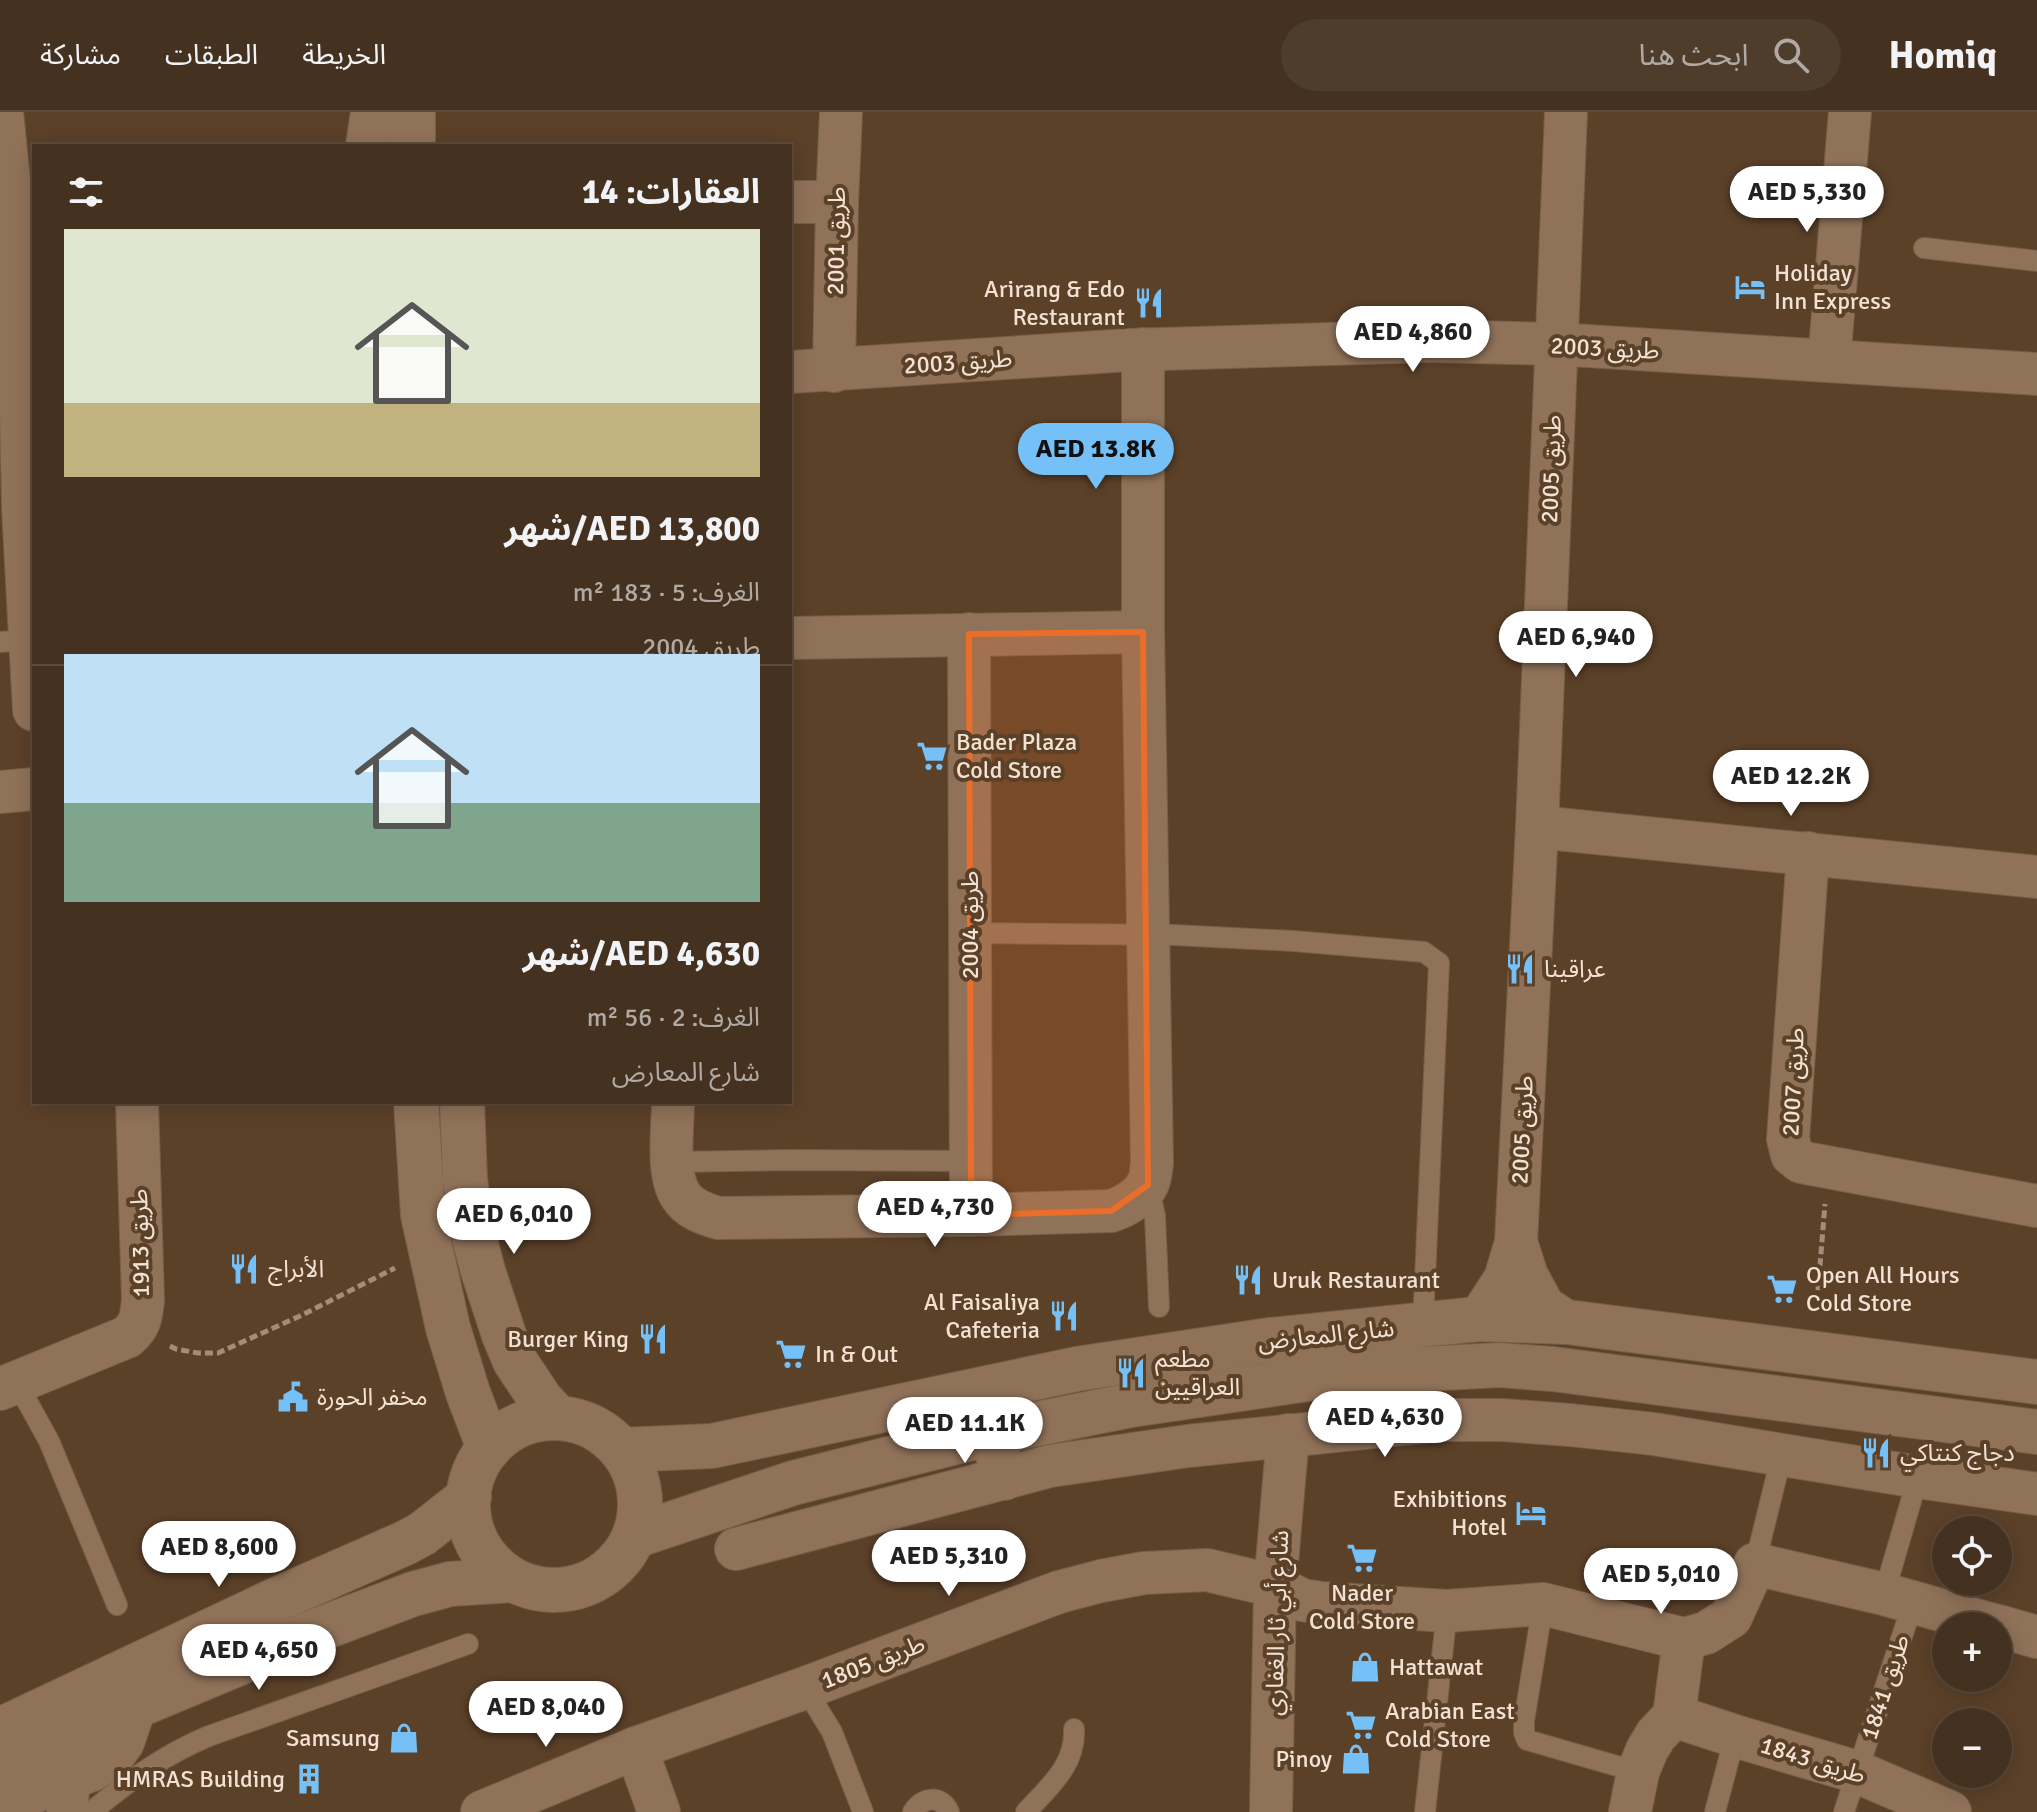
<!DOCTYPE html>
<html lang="ar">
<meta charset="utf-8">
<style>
:root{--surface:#45311f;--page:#4f3d2c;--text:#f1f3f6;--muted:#b0a9a4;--line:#5d4c3d;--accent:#75c0f6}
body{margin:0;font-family:Signika,"Noto Sans Arabic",sans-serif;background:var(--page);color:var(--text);direction:rtl;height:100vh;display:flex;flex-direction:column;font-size:30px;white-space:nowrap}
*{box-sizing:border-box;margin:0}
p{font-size:26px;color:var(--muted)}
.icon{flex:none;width:44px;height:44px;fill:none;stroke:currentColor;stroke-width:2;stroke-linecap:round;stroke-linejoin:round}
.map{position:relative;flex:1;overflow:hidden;direction:ltr}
.drawer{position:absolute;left:32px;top:32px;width:760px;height:960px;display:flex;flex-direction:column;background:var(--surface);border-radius:0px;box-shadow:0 4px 20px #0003,0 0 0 2px var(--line);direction:rtl}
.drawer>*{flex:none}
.tools{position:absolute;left:1932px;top:1404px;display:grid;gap:16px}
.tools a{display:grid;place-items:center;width:80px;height:80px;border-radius:50%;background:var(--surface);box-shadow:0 4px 20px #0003,0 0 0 2px var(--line);font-size:40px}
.price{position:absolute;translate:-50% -68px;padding:0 18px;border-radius:28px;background:#fff;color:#222;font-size:26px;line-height:52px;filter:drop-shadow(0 2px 4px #0008)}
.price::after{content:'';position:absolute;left:50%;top:48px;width:24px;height:18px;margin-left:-12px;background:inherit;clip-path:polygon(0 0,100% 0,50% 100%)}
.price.active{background:var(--accent);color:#111}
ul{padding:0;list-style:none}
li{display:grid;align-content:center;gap:16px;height:424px;padding:0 32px}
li+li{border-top:2px solid var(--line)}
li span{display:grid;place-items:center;height:248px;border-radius:0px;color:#555}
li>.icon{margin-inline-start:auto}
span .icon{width:144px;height:144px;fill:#fffc;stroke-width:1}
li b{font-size:34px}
h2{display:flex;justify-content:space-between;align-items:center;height:96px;padding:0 32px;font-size:34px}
header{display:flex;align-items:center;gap:48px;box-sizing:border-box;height:112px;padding:0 40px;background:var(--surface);border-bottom:2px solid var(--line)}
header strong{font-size:38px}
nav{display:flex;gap:44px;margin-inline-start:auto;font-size:28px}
.search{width:560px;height:72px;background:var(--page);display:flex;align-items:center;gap:20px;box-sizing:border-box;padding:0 28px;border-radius:44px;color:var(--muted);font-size:30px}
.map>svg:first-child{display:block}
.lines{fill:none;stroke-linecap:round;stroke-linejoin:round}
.service-casing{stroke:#765f4a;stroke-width:22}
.minor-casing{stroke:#765f4a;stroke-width:44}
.secondary-casing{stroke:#765f4a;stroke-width:46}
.path{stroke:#a38d79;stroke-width:5;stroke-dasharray:8 4;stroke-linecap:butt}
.service{stroke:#907259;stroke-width:20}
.minor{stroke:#907259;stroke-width:42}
.secondary{stroke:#907259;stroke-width:44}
.marked{fill:#ea6e2a;fill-opacity:0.2;stroke:#ea6e2a;stroke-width:6;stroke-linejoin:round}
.labels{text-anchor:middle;stroke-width:8;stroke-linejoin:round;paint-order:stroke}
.street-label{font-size:24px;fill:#f3e2d4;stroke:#5c4129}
.poi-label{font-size:24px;fill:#f3e2d4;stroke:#5c4129;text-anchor:start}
</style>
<header>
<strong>Homiq</strong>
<div class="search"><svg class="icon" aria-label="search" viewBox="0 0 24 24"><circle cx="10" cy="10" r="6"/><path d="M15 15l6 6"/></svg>ابحث هنا</div>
<nav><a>الخريطة</a><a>الطبقات</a><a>مشاركة</a></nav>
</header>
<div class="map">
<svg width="2037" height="1700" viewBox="0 0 2037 1700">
<rect width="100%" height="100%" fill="#5c4129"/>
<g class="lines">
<!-- service casing -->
<g class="service-casing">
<g id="service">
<path d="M1924,136L2037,149"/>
<path d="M0,530L30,528"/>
<path d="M970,821L1174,823L1293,829L1424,840L1439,851L1423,1212"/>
<path d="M673,1050L791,1048L971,1049"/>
<path d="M1148,1073L1155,1104L1159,1195"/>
<path d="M17,1271L49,1329L117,1493"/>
<path d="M1755,1452L1782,1342"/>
<path d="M1884,1482L1918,1365"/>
<path d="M1543,1492L1524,1609V1621L1527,1628L1638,1660"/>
<path d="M805,1576L832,1620L863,1700"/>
<path d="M91,1700C129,1669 163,1643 209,1624L468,1532"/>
<path d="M913,1700C922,1685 941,1682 949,1700"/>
<path d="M1026,1700C1049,1675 1076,1653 1074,1617"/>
<path d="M1425,1700L1447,1499"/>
<path d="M1715,1700L1735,1624"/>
<path d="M1844,1700L1913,1491"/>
</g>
</g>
<!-- minor casing -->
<g class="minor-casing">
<g id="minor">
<path d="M2,0L12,98L21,297L23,395L34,598"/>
<path d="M790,90H837"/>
<path d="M1829,249L1850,0"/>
<path d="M834,259L837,90L841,0"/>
<path d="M790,260L1129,238L1431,229L1556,232L2037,262"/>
<path d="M969,522L971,1103"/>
<path d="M790,526L1143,520"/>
<path d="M0,680L34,677"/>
<path d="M1537,715L2037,765"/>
<path d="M1808,741L1788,1027L1792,1043L1801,1050L1811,1052L2037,1094"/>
<path d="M673,990C673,1016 666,1062 681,1084C689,1097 705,1102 718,1106L971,1103L1111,1099C1124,1095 1142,1085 1148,1071C1151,1066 1151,1057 1152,1051L1143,520V237"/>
<path d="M1516,1130L1527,1164L1544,1195L1567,1210"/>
<path d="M1479,1207L1505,1167L1516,1130L1537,715L1566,0"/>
<path d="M0,1277L127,1225C141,1213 141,1205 143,1188L137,990"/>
<path d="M736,1437L1050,1354L1188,1334L1442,1308H1502L1570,1313L1654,1322L1918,1365L2037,1382"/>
<path d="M1998,1514L2037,1525"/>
<path d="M1674,1604L1735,1624L1857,1660L1950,1700"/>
<path d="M636,1636L659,1700"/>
<path d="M68,1700L67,1687L70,1665"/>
<path d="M482,1700L636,1636L805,1576L1059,1480L1101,1469L1144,1461L1207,1458L1275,1474L1302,1488L1321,1491L1447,1499L1543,1492L1684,1527"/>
<path d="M1271,1700L1275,1474L1288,1323"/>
<path d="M1630,1700L1638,1660L1647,1638L1656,1623L1674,1604L1684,1527L1706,1521L1731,1505L1755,1452L1884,1482L1997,1514"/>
</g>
</g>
<!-- secondary casing -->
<g class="secondary-casing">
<g id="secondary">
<path d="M368,34L373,0"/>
<path d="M413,34V0"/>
<path d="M416,990L423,1103L448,1216L468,1281L489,1336"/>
<path d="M462,990L465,1068L474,1125L483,1159L504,1223L515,1249L541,1288L558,1306"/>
<circle cx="554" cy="1392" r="86"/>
<path d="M992,1321L1004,1366"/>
<path d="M622,1338L712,1334L1077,1257L1163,1244L1270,1228L1479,1207L1567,1210L2037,1270"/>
<path d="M635,1424L793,1371L992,1321L1131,1293L1348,1261L1499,1253L1553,1257L2037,1320"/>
<path d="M0,1618L280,1486L405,1431L422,1422L469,1385"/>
<path d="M0,1660L134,1595L323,1516L413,1482L450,1472L512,1468"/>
<path d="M0,1692L92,1657L111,1645L122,1630L134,1595"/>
</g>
</g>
<!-- path -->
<g class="path">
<path d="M1816,1202L1825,1092"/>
<path d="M170,1234L176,1237L198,1241H218L300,1204L395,1156"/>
</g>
<!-- service -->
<use href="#service" class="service"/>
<!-- minor -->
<use href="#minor" class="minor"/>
<!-- secondary -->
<use href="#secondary" class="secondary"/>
</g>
<!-- marked area -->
<path class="marked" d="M1143,520L1148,1073L1111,1099L971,1103L969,522Z"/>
<!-- icons -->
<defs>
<g id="hotel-bare" transform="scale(2.4)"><path d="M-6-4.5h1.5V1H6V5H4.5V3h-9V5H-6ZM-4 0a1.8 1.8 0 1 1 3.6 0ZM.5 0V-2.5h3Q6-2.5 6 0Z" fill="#75c0f6" stroke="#5c4129" stroke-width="2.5" paint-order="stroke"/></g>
<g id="restaurant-bare" transform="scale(2.4)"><path d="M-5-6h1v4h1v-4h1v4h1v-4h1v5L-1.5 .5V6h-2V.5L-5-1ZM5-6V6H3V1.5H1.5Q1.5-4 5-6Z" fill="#75c0f6" stroke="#5c4129" stroke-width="2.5" paint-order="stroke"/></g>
<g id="supermarket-bare" transform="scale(2.4)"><path d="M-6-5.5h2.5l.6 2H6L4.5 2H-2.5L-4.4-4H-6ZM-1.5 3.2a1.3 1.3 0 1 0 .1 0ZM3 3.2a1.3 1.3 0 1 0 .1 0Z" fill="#75c0f6" stroke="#5c4129" stroke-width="2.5" paint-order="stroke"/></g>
<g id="civic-bare" transform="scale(2.4)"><path d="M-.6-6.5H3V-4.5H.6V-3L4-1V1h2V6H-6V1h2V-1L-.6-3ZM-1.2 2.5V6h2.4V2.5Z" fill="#75c0f6" stroke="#5c4129" stroke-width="2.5" paint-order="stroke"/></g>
<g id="shop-bare" transform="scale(2.4)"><path d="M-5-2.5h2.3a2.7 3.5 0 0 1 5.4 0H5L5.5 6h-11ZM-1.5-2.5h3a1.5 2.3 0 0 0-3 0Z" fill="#75c0f6" stroke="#5c4129" stroke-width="2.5" paint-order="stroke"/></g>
<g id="building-bare" transform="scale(2.4)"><path d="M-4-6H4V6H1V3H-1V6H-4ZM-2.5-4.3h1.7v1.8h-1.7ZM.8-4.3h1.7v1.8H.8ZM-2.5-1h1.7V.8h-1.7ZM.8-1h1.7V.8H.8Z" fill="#75c0f6" stroke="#5c4129" stroke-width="2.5" paint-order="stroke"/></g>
</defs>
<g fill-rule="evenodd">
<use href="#hotel-bare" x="1750" y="175"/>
<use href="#restaurant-bare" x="1149" y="191"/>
<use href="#supermarket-bare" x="932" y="644"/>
<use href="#restaurant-bare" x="1520" y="857"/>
<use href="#restaurant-bare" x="244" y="1157"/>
<use href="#restaurant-bare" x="1248" y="1168"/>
<use href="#supermarket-bare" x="1782" y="1177"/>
<use href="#restaurant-bare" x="1064" y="1204"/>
<use href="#restaurant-bare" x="653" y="1227"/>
<use href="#supermarket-bare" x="791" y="1242"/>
<use href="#restaurant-bare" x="1131" y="1261"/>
<use href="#civic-bare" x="293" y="1285"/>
<use href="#restaurant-bare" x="1876" y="1341"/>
<use href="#hotel-bare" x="1531" y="1401"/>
<use href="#supermarket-bare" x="1362" y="1446"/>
<use href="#shop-bare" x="1365" y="1555"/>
<use href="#supermarket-bare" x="1361" y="1613"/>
<use href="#shop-bare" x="404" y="1626"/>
<use href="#shop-bare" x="1356" y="1647"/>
<use href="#building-bare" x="309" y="1667"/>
</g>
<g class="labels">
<!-- street labels -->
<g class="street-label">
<text transform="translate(836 129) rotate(-89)" y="8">طريق 2001</text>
<text transform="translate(1605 236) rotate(3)" y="8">طريق 2003</text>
<text transform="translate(958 250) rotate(-4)" y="8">طريق 2003</text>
<text transform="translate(1551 357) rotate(-88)" y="8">طريق 2005</text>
<text transform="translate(970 813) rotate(-90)" y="8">طريق 2004</text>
<text transform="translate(1793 970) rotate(-87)" y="8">طريق 2007</text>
<text transform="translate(1522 1018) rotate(-87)" y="8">طريق 2005</text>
<text transform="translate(140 1131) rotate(-91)" y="8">طريق 1913</text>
<text transform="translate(1326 1223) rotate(-6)" y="8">شارع المعارض</text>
<text transform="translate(1277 1511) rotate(-88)" y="8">شارع أبي ثار الغفاري</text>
<text transform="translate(873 1550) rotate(-21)" y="8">طريق 1805</text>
<text transform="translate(1885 1575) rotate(-72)" y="8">طريق 1841</text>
<text transform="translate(1813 1648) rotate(17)" y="8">طريق 1843</text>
</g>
<!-- poi labels -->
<g class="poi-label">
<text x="1774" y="169">Holiday<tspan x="1774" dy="28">Inn Express</tspan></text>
<text x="1125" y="185" text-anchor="end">Arirang &amp; Edo<tspan x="1125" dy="28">Restaurant</tspan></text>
<text x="956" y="638">Bader Plaza<tspan x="956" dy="28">Cold Store</tspan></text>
<text x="1544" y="865">عراقينا</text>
<text x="268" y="1165">الأبراج</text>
<text x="1806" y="1171">Open All Hours<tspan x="1806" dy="28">Cold Store</tspan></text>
<text x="1272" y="1176">Uruk Restaurant</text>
<text x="1040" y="1198" text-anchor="end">Al Faisaliya<tspan x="1040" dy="28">Cafeteria</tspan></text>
<text x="629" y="1235" text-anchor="end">Burger King</text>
<text x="815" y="1250">In &amp; Out</text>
<text x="1155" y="1255">مطعم<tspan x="1155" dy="28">العراقيين</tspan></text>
<text x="317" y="1293">مخفر الحورة</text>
<text x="1900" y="1349">دجاج كنتاكي</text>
<text x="1507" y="1395" text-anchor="end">Exhibitions<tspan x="1507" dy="28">Hotel</tspan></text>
<text x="1362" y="1489" text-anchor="middle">Nader<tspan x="1362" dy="28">Cold Store</tspan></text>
<text x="1389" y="1563">Hattawat</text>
<text x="1385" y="1607">Arabian East<tspan x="1385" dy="28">Cold Store</tspan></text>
<text x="380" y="1634" text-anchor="end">Samsung</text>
<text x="1332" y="1655" text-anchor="end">Pinoy</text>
<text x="285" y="1675" text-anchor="end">HMRAS Building</text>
</g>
</g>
</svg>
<div class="tools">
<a><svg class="icon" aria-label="locate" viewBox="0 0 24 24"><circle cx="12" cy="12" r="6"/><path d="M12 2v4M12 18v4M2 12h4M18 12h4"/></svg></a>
<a>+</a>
<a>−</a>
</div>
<b class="price" style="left:1807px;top:122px">AED 5,330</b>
<b class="price" style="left:1413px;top:262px">AED 4,860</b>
<b class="price active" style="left:1096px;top:379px">AED 13.8K</b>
<b class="price" style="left:1576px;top:567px">AED 6,940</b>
<b class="price" style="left:1791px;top:706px">AED 12.2K</b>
<b class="price" style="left:935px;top:1137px">AED 4,730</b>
<b class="price" style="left:514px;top:1144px">AED 6,010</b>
<b class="price" style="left:1385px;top:1347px">AED 4,630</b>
<b class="price" style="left:965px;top:1353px">AED 11.1K</b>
<b class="price" style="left:219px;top:1477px">AED 8,600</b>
<b class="price" style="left:949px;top:1486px">AED 5,310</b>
<b class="price" style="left:1661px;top:1504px">AED 5,010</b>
<b class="price" style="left:259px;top:1580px">AED 4,650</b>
<b class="price" style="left:546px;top:1637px">AED 8,040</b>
<section class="drawer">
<h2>العقارات: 14<svg class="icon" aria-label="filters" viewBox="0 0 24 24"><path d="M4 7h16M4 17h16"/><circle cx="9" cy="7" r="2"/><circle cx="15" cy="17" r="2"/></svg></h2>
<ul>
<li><span style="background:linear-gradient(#dfe7d0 70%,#c2b280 0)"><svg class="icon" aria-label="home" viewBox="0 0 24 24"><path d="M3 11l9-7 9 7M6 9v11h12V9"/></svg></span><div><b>AED 13,800/شهر</b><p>الغرف: 5 · 183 m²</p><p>طريق 2004</p></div></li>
<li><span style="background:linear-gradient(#bfe0f5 60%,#7fa58c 0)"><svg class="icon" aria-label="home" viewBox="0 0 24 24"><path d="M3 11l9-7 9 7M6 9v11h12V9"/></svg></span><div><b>AED 4,630/شهر</b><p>الغرف: 2 · 56 m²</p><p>شارع المعارض</p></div></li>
</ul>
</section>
</div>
